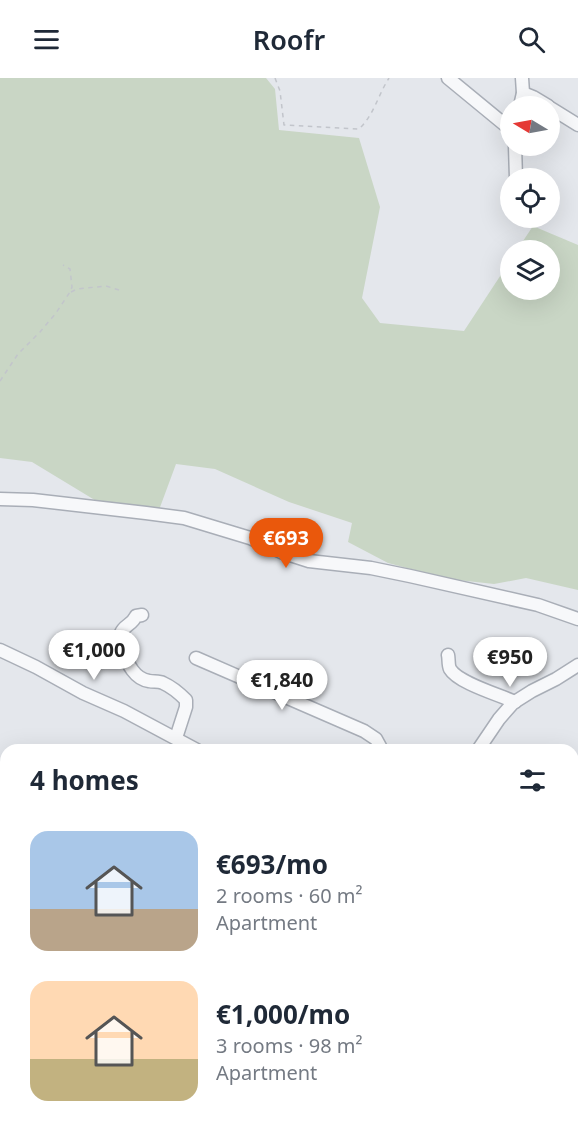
<!DOCTYPE html>
<meta charset="utf-8">
<style>
:root{--surface:#fff;--page:#f2f2f3;--text:#1f2937;--muted:#747a83;--accent:#ea580c}
body{margin:0;font-family:"Noto Sans",sans-serif;background:var(--page);color:var(--text);height:100vh;display:flex;flex-direction:column;font-size:22px;white-space:nowrap}
*{box-sizing:border-box;margin:0}
p{font-size:20px;color:var(--muted)}
.icon{flex:none;width:33px;height:33px;fill:none;stroke:currentColor;stroke-width:2;stroke-linecap:round;stroke-linejoin:round}
.map{position:relative;flex:1;overflow:hidden}
.panel{position:absolute;left:0px;top:666px;width:579px;height:384px;display:flex;flex-direction:column;background:var(--surface);border-radius:18px 18px 0 0;box-shadow:0 6px 24px #0002}
.panel>*{flex:none}
.needle{width:39px;rotate:280deg}
.controls{position:absolute;left:500px;top:18px;display:grid;gap:12px}
.controls a{display:grid;place-items:center;width:60px;height:60px;border-radius:50%;background:var(--surface);box-shadow:0 6px 24px #0002;font-size:30px}
.price{position:absolute;translate:-50% -51px;padding:0 14px;border-radius:21px;background:#fff;color:#222;font-size:20px;line-height:39px;filter:drop-shadow(0 2px 3px #0008)}
.price::after{content:'';position:absolute;left:50%;top:36px;width:18px;height:14px;margin-left:-9px;background:inherit;clip-path:polygon(0 0,100% 0,50% 100%)}
.price.on{background:var(--accent);color:#fff}
ul{padding:0;list-style:none}
li{display:flex;align-items:center;gap:18px;height:150px;padding:0 30px}
li span{display:grid;place-items:center;flex:none;width:168px;height:120px;border-radius:18px;color:#555}
li>.icon{margin-inline-start:auto}
span .icon{width:72px;height:72px;fill:#fffc;stroke-width:1}
li b{font-size:26px}
h2{display:flex;justify-content:space-between;align-items:center;height:72px;padding:0 30px;font-size:26px}
header{display:flex;justify-content:space-between;align-items:center;height:78px;padding:0 30px;background:var(--surface);font-size:27px;font-weight:600}
.map>svg:first-child{display:block}
.green{fill:#c9d6c5}
.lines{fill:none;stroke-linecap:round;stroke-linejoin:round}
.minor-casing{stroke:#a9aeb7;stroke-width:15}
.path{stroke:#c2c5cb;stroke-width:1.5;stroke-dasharray:4.5 4.5;stroke-linecap:butt}
.minor{stroke:#f7f8fa;stroke-width:12}
</style>
<header><svg class="icon" aria-label="menu" viewBox="0 0 24 24"><path d="M4 6h16M4 12h16M4 18h16"/></svg>Roofr<svg class="icon" aria-label="search" viewBox="0 0 24 24"><circle cx="10" cy="10" r="6"/><path d="M15 15l6 6"/></svg></header>
<div class="map">
<svg width="578" height="1050" viewBox="0 0 578 1050">
<rect width="100%" height="100%" fill="#e4e7ec"/>
<!-- green -->
<path class="green" d="M0,0H266L275,11L279,52L359,60L380,129L362,220L380,245L464,253L510,183V212H549V172H517L533,148L578,167V512L526,500L494,506L449,501L388,485L348,464L352,445L289,424L215,391L176,386L159,432L98,424L32,384L0,380Z"/>
<g class="lines">
<!-- minor casing -->
<g class="minor-casing">
<g id="minor">
<path d="M448,0L510,51"/>
<path d="M523,15L533,19L548,28"/>
<path d="M520,28L523,15L522,0"/>
<path d="M549,29L578,47"/>
<path d="M515,68L516,100"/>
<path d="M0,421L33,422L146,435L184,440L250,460L281,474L309,483L371,490L410,498L538,527L578,541"/>
<path d="M142,537L136,538C132,547 124,547 121,555C119,560 122,567 124,573C127,586 135,601 149,603C154,604 159,603 163,605C172,609 179,615 186,622V629L176,660"/>
<path d="M0,572L36,589L83,615L124,633L197,672"/>
<path d="M448,577C449,581 448,587 450,591C458,605 500,617 515,624"/>
<path d="M196,580L364,653L376,661L382,672"/>
<path d="M478,672L499,641L513,625L532,613L556,601L578,587"/>
<path d="M0,701L6,704"/>
<path d="M573,797L578,768"/>
<path d="M0,872L6,874"/>
<path d="M573,897L578,899"/>
<path d="M573,957L578,959"/>
<path d="M573,1019L578,1021"/>
<path d="M131,1044L137,1050"/>
<path d="M195,1044L202,1050"/>
<path d="M492,1045L503,1050"/>
<path d="M63,1050L70,1044"/>
<path d="M208,1050L216,1044"/>
<path d="M442,1050L447,1044"/>
</g>
</g>
<!-- path -->
<g class="path">
<path d="M275,0L280,13L284,47L359,51C374,37 378,17 389,0"/>
<path d="M71,214L77,211L106,208L122,213"/>
<path d="M0,303L18,276L40,254L56,235L70,214L72,209L70,191L63,187"/>
</g>
<!-- minor -->
<use href="#minor" class="minor"/>
</g>
</svg>
<div class="controls">
<a><svg class="needle" viewBox="-14 -14 28 28"><path d="M0-13l5 13h-10z" fill="#e53935"/><path d="M0 13l5-13h-10z" fill="#747a83"/></svg></a>
<a><svg class="icon" aria-label="locate" viewBox="0 0 24 24"><circle cx="12" cy="12" r="6"/><path d="M12 2v4M12 18v4M2 12h4M18 12h4"/></svg></a>
<a><svg class="icon" aria-label="layers" viewBox="0 0 24 24"><path d="M12 4l9 5-9 5-9-5zM3 14l9 5 9-5"/></svg></a>
</div>
<b class="price on" style="left:286px;top:491px">€693</b>
<b class="price" style="left:94px;top:603px">€1,000</b>
<b class="price" style="left:510px;top:610px">€950</b>
<b class="price" style="left:282px;top:633px">€1,840</b>
<section class="panel">
<h2>4 homes<svg class="icon" aria-label="filters" viewBox="0 0 24 24"><path d="M4 7h16M4 17h16"/><circle cx="9" cy="7" r="2"/><circle cx="15" cy="17" r="2"/></svg></h2>
<ul>
<li><span style="background:linear-gradient(#a9c7e8 65%,#b9a48a 0)"><svg class="icon" aria-label="home" viewBox="0 0 24 24"><path d="M3 11l9-7 9 7M6 9v11h12V9"/></svg></span><div><b>€693/mo</b><p>2 rooms · 60 m²</p><p>Apartment</p></div></li>
<li><span style="background:linear-gradient(#ffd9b3 65%,#c2b280 0)"><svg class="icon" aria-label="home" viewBox="0 0 24 24"><path d="M3 11l9-7 9 7M6 9v11h12V9"/></svg></span><div><b>€1,000/mo</b><p>3 rooms · 98 m²</p><p>Apartment</p></div></li>
</ul>
</section>
</div>
